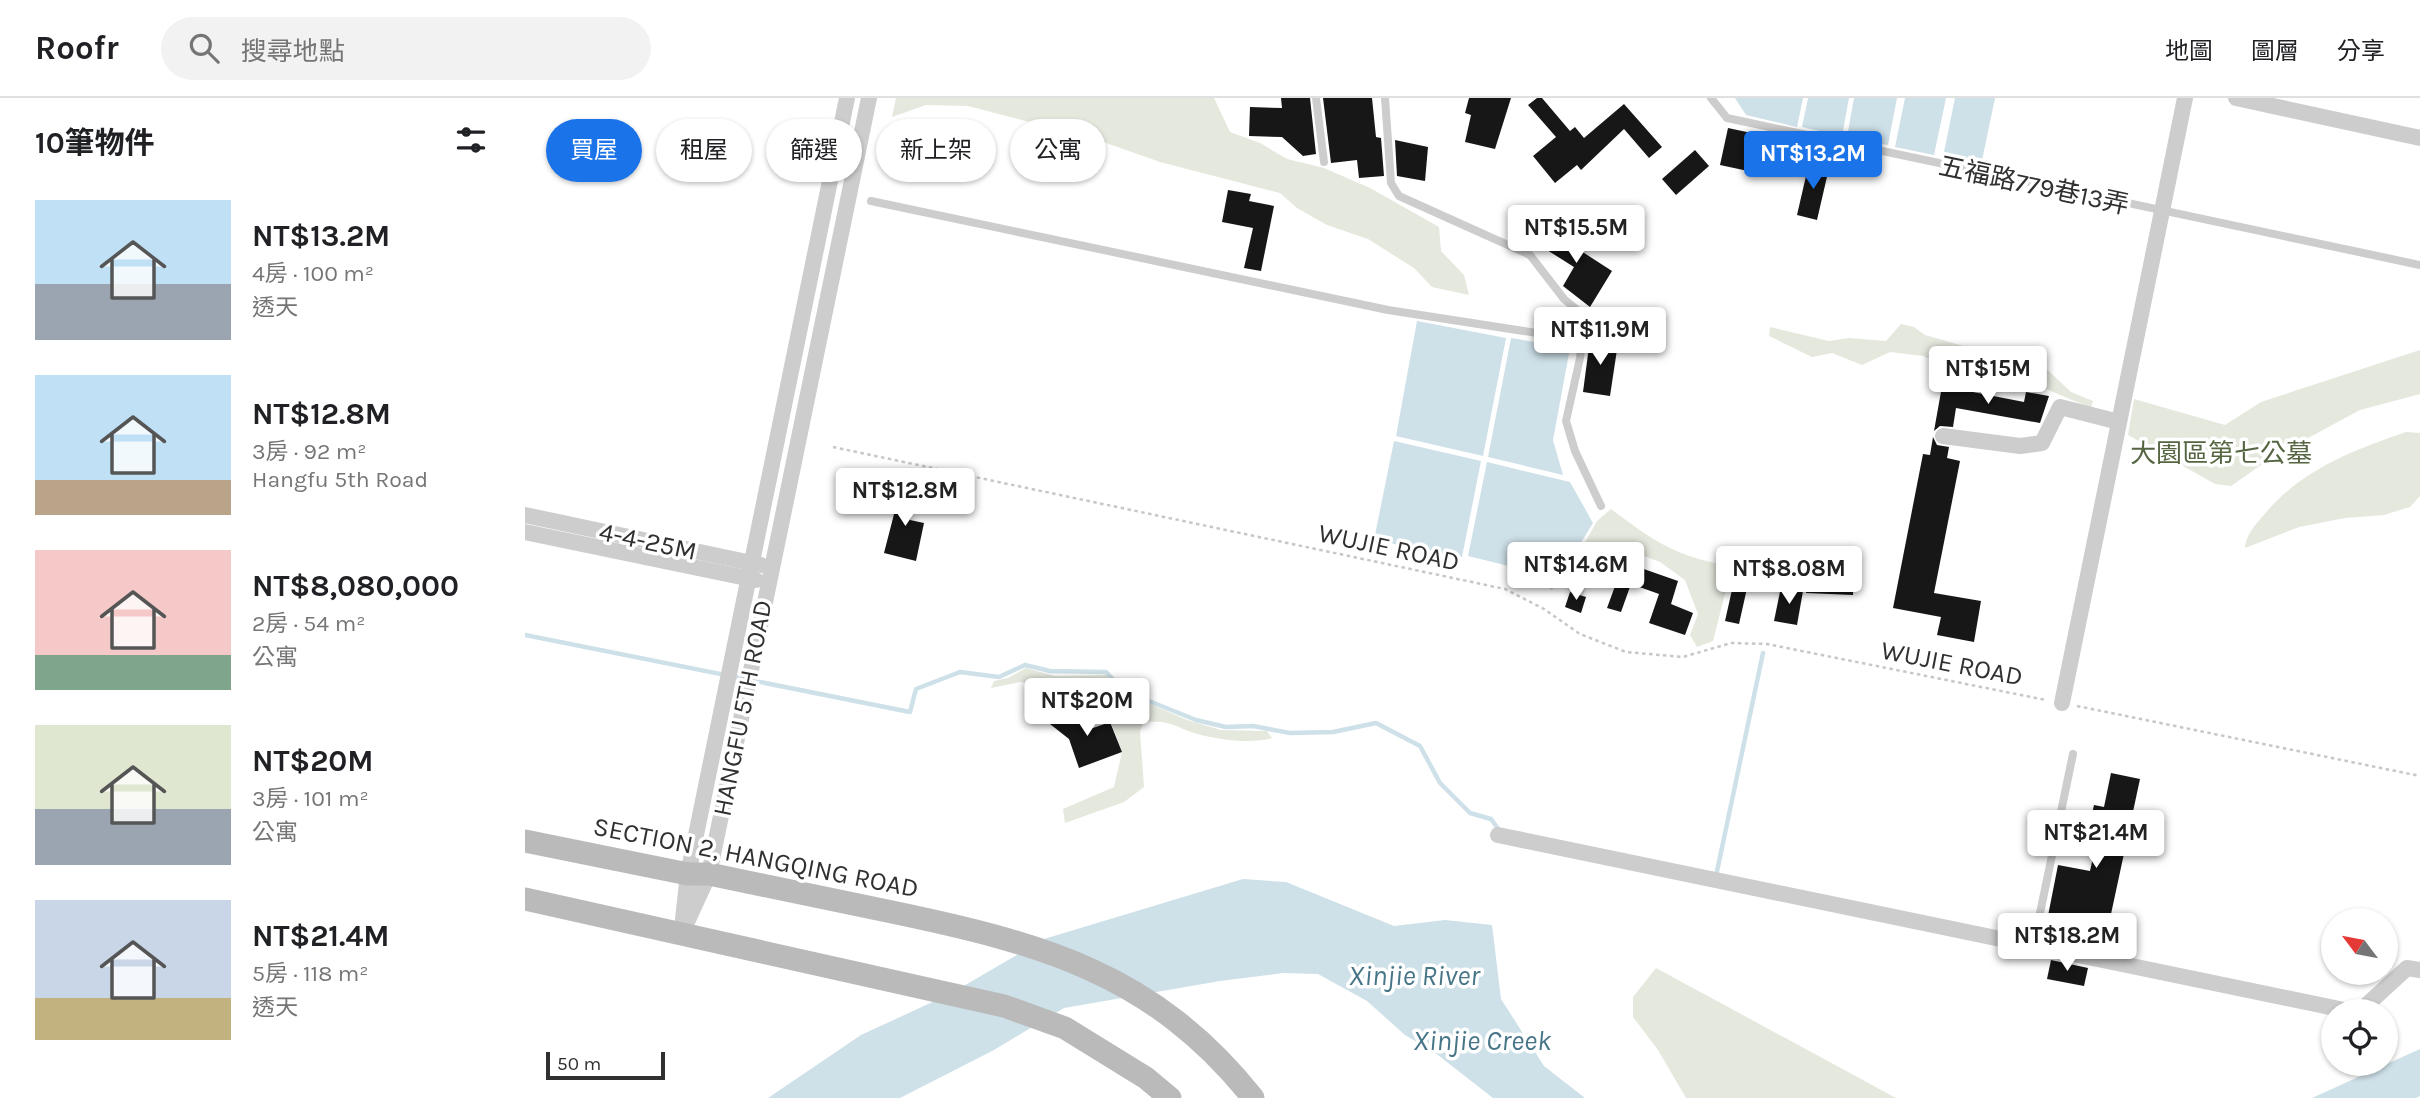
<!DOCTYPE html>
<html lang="zh-TW">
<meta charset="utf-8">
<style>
:root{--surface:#fff;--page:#f2f2f2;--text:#202124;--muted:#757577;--line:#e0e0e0;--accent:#1a73e8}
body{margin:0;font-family:Karla,"Noto Sans TC",sans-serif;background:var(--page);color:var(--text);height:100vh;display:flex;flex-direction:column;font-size:26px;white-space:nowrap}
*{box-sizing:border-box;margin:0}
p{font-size:23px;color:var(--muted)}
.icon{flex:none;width:38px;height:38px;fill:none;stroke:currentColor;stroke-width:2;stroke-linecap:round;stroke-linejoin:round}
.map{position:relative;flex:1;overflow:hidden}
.details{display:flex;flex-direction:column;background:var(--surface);width:525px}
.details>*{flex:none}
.guide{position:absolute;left:21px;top:21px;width:665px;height:63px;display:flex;gap:14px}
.needle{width:46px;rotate:302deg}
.tools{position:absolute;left:1796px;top:810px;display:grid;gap:14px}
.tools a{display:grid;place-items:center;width:77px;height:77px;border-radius:50%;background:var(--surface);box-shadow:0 2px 5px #0004;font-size:35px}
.scale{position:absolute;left:21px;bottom:18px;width:119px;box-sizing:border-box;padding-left:7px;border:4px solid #303030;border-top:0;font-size:19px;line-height:24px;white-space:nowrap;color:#303030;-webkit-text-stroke:5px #fff;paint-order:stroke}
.price{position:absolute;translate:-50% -60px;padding:0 16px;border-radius:7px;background:#fff;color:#222;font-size:23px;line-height:46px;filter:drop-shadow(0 2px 4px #0008)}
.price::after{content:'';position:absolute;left:50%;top:42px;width:21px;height:16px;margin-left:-10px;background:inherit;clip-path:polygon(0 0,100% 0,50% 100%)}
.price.selected{background:var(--accent);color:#fff}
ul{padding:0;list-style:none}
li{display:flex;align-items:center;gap:21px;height:175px;padding:0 35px}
li span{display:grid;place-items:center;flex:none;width:196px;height:140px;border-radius:0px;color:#555}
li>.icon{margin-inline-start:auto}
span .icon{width:84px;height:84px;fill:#fffc;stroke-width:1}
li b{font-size:30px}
h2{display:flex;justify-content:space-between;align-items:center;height:84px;padding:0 35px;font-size:30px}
.chip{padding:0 24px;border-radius:32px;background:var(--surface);box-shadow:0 2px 5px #0004;font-size:24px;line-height:63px}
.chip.selected{background:var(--accent);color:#fff}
header{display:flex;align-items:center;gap:42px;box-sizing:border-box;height:98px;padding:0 35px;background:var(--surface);border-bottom:2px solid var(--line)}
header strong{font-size:33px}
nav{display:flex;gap:38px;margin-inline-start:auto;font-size:24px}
.search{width:490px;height:63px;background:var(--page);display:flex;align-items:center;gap:18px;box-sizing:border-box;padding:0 24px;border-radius:38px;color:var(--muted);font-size:26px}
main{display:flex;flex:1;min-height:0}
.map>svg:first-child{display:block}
.green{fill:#e4e8dd}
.water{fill:#cee0e8}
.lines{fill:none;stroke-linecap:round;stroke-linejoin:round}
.stream{stroke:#cee0e8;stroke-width:4.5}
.building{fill:#171717}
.path{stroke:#c7c7c7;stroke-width:2.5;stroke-dasharray:3.5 3.5;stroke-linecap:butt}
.lane{stroke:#cdcdcd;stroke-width:8}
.street{stroke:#cdcdcd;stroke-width:16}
.secondary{stroke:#bababa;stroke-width:23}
.labels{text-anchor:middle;stroke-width:7;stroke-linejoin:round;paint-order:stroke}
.street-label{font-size:26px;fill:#303030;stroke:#fff}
.park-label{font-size:26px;fill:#566642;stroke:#fff}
.water-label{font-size:28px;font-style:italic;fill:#477588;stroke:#fff}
</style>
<header>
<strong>Roofr</strong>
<div class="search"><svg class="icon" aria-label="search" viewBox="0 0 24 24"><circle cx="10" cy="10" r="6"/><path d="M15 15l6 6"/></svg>搜尋地點</div>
<nav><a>地圖</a><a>圖層</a><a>分享</a></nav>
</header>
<main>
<section class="details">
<h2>10筆物件<svg class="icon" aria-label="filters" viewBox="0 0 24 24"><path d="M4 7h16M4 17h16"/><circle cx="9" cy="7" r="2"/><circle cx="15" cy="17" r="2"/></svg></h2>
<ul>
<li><span style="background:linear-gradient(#bfe0f5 60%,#9aa5b1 0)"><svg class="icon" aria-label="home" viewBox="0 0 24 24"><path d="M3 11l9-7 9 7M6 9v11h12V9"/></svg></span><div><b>NT$13.2M</b><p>4房 · 100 m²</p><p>透天</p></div></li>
<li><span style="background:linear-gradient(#bfe0f5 75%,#b9a48a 0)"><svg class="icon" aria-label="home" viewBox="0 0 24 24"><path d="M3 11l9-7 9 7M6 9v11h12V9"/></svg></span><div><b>NT$12.8M</b><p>3房 · 92 m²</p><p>Hangfu 5th Road</p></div></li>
<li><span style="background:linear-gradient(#f6c9c9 75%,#7fa58c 0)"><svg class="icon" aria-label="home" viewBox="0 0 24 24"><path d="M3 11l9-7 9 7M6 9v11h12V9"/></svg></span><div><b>NT$8,080,000</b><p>2房 · 54 m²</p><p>公寓</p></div></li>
<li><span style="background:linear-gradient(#dfe7d0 60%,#9aa5b1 0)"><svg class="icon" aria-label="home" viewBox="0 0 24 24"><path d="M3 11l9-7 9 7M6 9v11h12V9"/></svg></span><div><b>NT$20M</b><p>3房 · 101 m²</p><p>公寓</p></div></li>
<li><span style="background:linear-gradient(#c9d6e8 70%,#c2b280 0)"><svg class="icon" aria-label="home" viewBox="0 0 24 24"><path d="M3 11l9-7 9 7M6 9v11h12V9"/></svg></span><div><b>NT$21.4M</b><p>5房 · 118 m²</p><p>透天</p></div></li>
</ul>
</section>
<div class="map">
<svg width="1895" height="1000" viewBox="0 0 1895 1000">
<rect width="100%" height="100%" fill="#fff"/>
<!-- green -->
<g class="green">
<path d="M371,0H689L705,34L735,45L762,61L799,70L845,90L914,129L916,153L939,177L944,197L907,189L889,170L843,141L802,127L772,110L755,95L635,64L567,40L443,8L401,7L367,19Z"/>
<path d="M1376,226L1389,229L1400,237L1484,261L1512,262L1546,294L1568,303L1566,310L1500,282L1474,284L1448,279L1398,258L1365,254L1337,267L1307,255L1287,259L1244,238L1245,229L1304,243L1324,240L1361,243Z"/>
<path d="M1895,252V296L1835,312L1746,360L1706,388L1690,386L1603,337L1609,301L1700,327L1736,304Z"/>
<path d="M1881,334L1895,335V398L1885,409L1859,417L1820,420L1774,429L1720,450C1721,437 1729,428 1738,418C1774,373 1828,352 1881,334Z"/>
<path d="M1086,411C1130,444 1151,459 1207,468L1188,543L1172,549L1165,537L1173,516L1160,482L1135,464L1081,444L1072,451L1058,498L1045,494L1038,484L1072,423Z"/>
<path d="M501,570L530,578L582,577L590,591L662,622L696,632L742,633L747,640C725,646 698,642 676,637C652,631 645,620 618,625L615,634L619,689L599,704L540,725L538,711L589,689L597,654L586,624L572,622L545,600L529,613L520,609L502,621L514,587L495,584L466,590L469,583L483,580Z"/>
<path d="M1131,870L1371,1000H1161L1133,952L1108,919V899Z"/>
</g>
<!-- water -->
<g class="water">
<path d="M1210,0H1278L1272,29L1221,17Z"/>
<path d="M1283,0H1324L1317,38L1277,29Z"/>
<path d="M1329,0H1372L1363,47L1322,39Z"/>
<path d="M1380,0H1421L1409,57L1370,49Z"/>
<path d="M1430,0H1470L1456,67L1418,59Z"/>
<path d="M892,223L981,240L958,358L871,338Z"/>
<path d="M986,240L1045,250L1028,342L1038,377L963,359Z"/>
<path d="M869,343L956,363L937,459L849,442Z"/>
<path d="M962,364L1045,384L1068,425L1027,492L996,471L943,458Z"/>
<path d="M718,781L761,784L869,828L920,822L967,827L976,901L1019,968L1060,1000H968L909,954L880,937L842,903L793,876L758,875L695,883L539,910L469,952L375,1000H243L336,937L425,896L519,841Z"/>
<path d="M1895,951V998L1891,1000H1787Z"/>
</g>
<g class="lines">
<!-- stream -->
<g class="stream">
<path d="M0,537L385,614L391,591L435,574L474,579L500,567L525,573L581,574L599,593L671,622L701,629L728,628L765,635L808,634L851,625L895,648L915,685L945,715L966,721L974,732"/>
<path d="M1191,778L1238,555"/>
</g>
</g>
<!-- building -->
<g class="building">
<path d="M756,0H785L791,56L778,58L757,39L724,38L725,9L757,10Z"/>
<path d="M798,0H847L851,39L856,40L859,78L834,80L832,62L806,65Z"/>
<path d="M944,0H986L970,51L940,44L946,17L940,15Z"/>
<path d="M1012,0H1017L1045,33L1050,29L1059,40L1099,6L1137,49L1124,60L1099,31L1056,72L1052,67L1030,85L1008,58L1031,39L1003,7Z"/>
<path d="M1203,30L1231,36L1223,73L1195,67Z"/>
<path d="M870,42L903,49L900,83L872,78Z"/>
<path d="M1170,52L1184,68L1151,97L1137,81Z"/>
<path d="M1284,65L1304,70L1292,122L1272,117Z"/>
<path d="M703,92L726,96L724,103L749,108L736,173L719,170L728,130L697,124Z"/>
<path d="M1024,125L1057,146L1053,151L1087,173L1065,209L1038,188L1049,169L1011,145Z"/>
<path d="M1065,241L1093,245L1085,298L1058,294Z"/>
<path d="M1417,288L1499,304L1501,294L1524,298L1515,325L1431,310L1428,329L1415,328L1409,333Z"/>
<path d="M1408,339L1412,347L1424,349L1422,360L1435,363L1409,495L1456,503L1449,544L1412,537L1416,519L1368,510L1398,356L1405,357Z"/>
<path d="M376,389L393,394L385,422L399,425L391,463L359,455Z"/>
<path d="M1076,456L1153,483L1146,506L1168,515L1160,537L1124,525L1134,496L1106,486L1096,514L1082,510L1093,480L1070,473Z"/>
<path d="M1213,465L1227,468L1214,526L1200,523Z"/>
<path d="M1282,479L1328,480V497L1281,495Z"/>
<path d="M1256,489L1278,493L1272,527L1249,523Z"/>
<path d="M1045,494L1061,499L1056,515L1040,509Z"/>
<path d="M540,607L568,630L585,624L597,654L554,670L544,641L525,626Z"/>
<path d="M1586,675L1615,681L1580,844L1520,833L1533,767L1565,773L1576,723L1566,720L1569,707L1579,709Z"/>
<path d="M1526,862L1563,870L1559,888L1522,881Z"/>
</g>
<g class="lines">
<!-- path -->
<g class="path">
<path d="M308,349L980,491L1019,511L1055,536L1101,554L1158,559L1206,545L1242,546L1521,602"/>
<path d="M1552,608L1895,678"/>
</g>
<!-- lane -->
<g class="lane">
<path d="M791,0L799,64"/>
<path d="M860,0L866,85L874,98L1005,157L1039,201L1057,216L1059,229L1055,260L1041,323L1050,353L1076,408"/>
<path d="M1186,0L1202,20L1895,167"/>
<path d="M346,103L863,212L1057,242"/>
<path d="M1508,849L1548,656"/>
</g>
<!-- street -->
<g class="street">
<path d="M1711,0L1895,40"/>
<path d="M1418,338L1495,348L1517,345L1535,309L1594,324"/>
<path d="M0,417L236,467"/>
<path d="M0,434L231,482"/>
<path d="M1537,605L1660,0"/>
<path d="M973,737L1829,914"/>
<path d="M158,821L163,776L322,0"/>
<path d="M157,835L184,776L344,0"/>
<path d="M1834,914L1882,870L1895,872"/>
</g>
<!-- secondary -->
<g class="secondary">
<path d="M0,743L163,776H184C245,789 306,801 367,814C515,845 629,875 728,1000"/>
<path d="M0,801L479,908L540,930L621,980L645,1000"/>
</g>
</g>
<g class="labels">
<!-- street labels -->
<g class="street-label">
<text transform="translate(1509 87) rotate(12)" y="9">五福路779巷13弄</text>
<text transform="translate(123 443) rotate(12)" y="9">4-4-25M</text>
<text transform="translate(864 449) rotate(12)" y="9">WUJIE ROAD</text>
<text transform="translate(1427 565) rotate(11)" y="9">WUJIE ROAD</text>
<text transform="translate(217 610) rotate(-79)" y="9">HANGFU 5TH ROAD</text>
<text transform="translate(231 759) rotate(11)" y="9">SECTION 2, HANGQING ROAD</text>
</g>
<!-- park labels -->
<g class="park-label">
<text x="1696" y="364">大園區第七公墓</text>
</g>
<!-- water labels -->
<g class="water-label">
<text x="889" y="887">Xinjie River</text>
<text x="957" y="952">Xinjie Creek</text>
</g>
</g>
</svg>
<div class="tools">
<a><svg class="needle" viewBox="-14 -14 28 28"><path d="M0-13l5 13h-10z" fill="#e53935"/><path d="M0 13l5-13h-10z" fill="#757577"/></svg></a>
<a><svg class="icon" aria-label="locate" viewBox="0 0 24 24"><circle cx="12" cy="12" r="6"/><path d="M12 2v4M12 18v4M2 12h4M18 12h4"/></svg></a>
</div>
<div class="scale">50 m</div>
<b class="price selected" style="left:1288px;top:93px">NT$13.2M</b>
<b class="price" style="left:1051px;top:167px">NT$15.5M</b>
<b class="price" style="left:1075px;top:269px">NT$11.9M</b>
<b class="price" style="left:1463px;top:308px">NT$15M</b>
<b class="price" style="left:380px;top:430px">NT$12.8M</b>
<b class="price" style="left:1051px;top:504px">NT$14.6M</b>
<b class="price" style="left:1264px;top:508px">NT$8.08M</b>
<b class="price" style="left:562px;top:640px">NT$20M</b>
<b class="price" style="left:1571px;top:772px">NT$21.4M</b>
<b class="price" style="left:1542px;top:875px">NT$18.2M</b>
<div class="guide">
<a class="chip selected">買屋</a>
<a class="chip">租屋</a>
<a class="chip">篩選</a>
<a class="chip">新上架</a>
<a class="chip">公寓</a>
</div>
</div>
</main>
